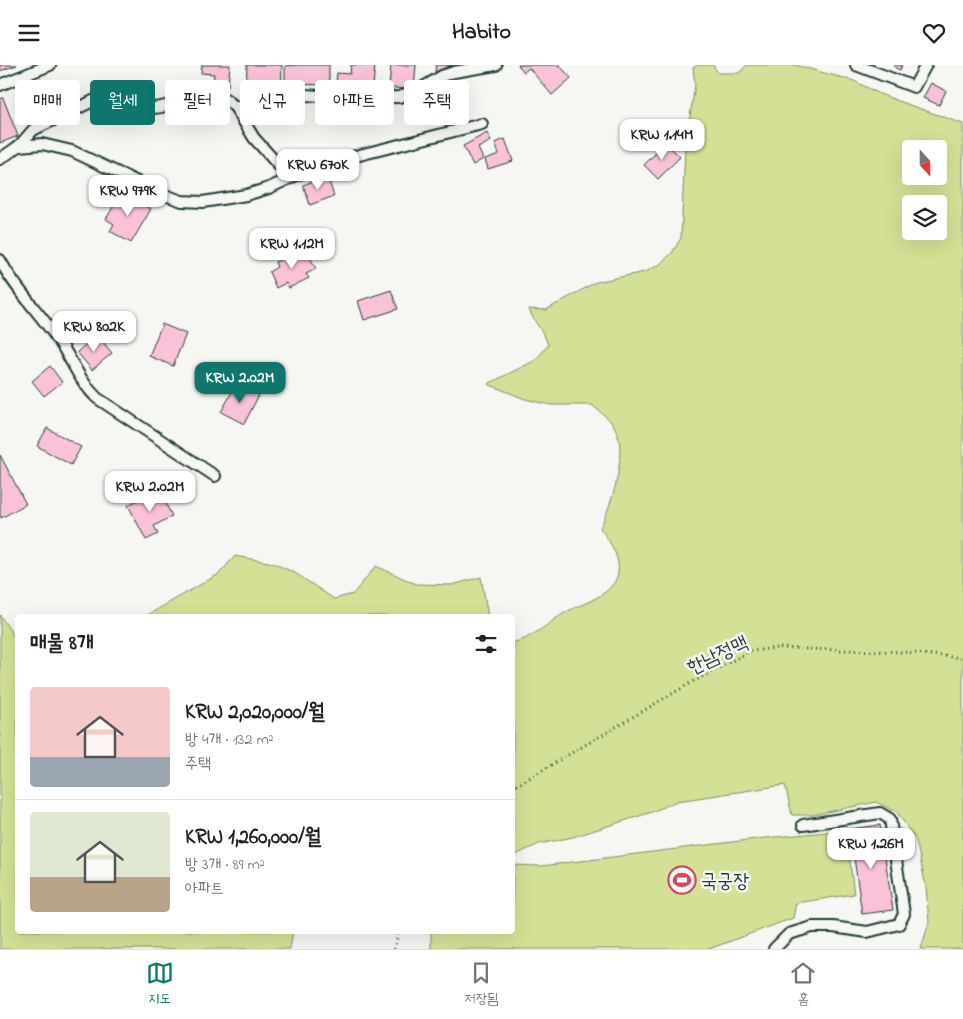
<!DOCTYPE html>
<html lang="ko">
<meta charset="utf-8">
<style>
:root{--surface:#fff;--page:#f6f6f6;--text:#202124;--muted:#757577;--line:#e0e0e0;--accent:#0f766e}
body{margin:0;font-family:"Indie Flower","Poor Story",sans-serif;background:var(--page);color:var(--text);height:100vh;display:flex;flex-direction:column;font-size:19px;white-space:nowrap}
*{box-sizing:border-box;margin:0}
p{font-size:16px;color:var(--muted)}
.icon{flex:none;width:28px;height:28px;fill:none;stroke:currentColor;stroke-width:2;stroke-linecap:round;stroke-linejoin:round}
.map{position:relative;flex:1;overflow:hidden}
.sheet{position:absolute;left:15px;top:549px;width:500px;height:320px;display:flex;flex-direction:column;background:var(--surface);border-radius:5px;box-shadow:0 5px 20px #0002}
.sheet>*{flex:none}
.guide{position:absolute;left:15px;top:15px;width:500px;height:45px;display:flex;gap:10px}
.needle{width:32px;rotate:159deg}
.fabs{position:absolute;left:902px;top:75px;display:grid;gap:10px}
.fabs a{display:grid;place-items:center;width:45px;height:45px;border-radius:5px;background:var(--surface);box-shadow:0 5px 20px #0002;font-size:25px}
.price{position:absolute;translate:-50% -42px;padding:0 11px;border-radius:10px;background:#fff;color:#222;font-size:16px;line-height:32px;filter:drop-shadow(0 1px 2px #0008)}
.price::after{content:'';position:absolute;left:50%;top:30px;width:15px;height:11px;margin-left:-8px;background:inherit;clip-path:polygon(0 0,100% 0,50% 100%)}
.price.active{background:var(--accent);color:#fff}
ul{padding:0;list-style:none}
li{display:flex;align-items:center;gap:15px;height:125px;padding:0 15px}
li+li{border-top:1px solid var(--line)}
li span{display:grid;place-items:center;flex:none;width:140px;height:100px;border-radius:5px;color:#555}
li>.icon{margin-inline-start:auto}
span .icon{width:60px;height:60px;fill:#fffc;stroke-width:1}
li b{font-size:21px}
h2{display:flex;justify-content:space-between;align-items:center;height:60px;padding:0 15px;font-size:21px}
.tag{padding:0 18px;border-radius:5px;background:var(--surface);box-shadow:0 5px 20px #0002;font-size:18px;line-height:45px}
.tag.active{background:var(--accent);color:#fff}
header{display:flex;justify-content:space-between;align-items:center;height:65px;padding:0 15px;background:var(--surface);font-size:22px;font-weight:700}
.menu{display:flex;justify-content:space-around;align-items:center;height:70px;border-top:1px solid var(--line);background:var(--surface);font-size:14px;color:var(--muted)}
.menu a{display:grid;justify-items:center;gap:2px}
.menu .active{color:var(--accent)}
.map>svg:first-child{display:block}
.green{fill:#d2e195;stroke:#788f64;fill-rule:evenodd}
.building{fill:#fac2d8;stroke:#1f3d34}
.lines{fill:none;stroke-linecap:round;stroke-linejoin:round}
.service-casing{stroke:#1f3d34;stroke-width:14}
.path{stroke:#1f3d34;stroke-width:3;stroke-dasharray:1 4;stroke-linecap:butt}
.service{stroke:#f6f6f2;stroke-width:10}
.labels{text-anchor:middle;stroke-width:5;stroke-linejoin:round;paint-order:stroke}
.street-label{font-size:20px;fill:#1f3d34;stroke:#f6f6f2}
.poi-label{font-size:20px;fill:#1f3d34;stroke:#f6f6f2;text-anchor:start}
</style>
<header><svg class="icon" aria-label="menu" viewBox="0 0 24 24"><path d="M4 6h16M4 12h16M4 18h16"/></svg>Habito<svg class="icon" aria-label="heart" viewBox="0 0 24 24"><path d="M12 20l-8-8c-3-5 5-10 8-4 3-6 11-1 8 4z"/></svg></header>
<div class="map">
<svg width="963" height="884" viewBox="0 0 963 884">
<rect width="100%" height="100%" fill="#f6f6f2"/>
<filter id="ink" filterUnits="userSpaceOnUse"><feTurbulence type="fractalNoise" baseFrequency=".02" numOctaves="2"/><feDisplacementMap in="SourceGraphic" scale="10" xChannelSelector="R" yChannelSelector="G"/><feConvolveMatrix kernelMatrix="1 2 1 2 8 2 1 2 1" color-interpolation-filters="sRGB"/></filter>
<g filter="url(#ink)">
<!-- green -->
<g class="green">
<path d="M698,0H713L718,8H739L747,0H795L854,16L882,30L963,59V884H921L929,857L926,822L916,775L897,747L876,737L813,750H792L785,720L677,736L652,747L573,772L539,779L513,791V577C529,576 552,555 566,547C575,542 585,539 594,534C631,515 620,490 600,463C612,439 631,382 612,358C607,351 598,346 592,340H551L525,334L488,319L536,295L548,280C544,266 534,258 529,244L546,245L596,217L645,207L659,200L672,188L681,173L685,83L695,20L693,3ZM911,84H939V111H911ZM911,139H939V166H911Z"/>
<path d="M235,491L273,498L295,508L334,534L353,529L376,501L416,519L452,520L481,512L488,551H146L219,509Z"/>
<path d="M0,550L17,576L18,866H293L290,884H0Z"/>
<path d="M846,765L854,829L796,838L793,853L709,884H431V866H512L513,800L541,801L756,774Z"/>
</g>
<!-- building -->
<g class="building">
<path d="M0,0H17L0,6Z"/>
<path d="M202,0H230L228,21L213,20L214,9L201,8Z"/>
<path d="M247,0H282L281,29L246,28Z"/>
<path d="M298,0H329V20L285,19V1Z"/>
<path d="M351,0H375L373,22L336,20L337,8L350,9Z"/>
<path d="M391,0H416L414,24L389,23Z"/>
<path d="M436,0H452L435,7Z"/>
<path d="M518,0H559L571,13L552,30L529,3L524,7Z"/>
<path d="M895,0H902L900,5L894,2Z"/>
<path d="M47,17L59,48L35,57L30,46L42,41L35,21Z"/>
<path d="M931,18L946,26L939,40L923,33Z"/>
<path d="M3,33L18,71L0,78V34Z"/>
<path d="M487,68L491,76L478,83L483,94L473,100L463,81Z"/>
<path d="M505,74L513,96L488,104L485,94L499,89L495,78Z"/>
<path d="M666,78L680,92L658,114L644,100Z"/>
<path d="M327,111L334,131L310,140L303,120Z"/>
<path d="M122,127L151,144L131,178L110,166L114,159L106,154Z"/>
<path d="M307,187L316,204L306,209L309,213L289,223L286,218L276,223L269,207L277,202L275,197L292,189L294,194Z"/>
<path d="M391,225L398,244L364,255L358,236Z"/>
<path d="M162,259L186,269L173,301L149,291Z"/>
<path d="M97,270L112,288L92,305L77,287Z"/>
<path d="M50,301L62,317L44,331L32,316Z"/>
<path d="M237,318L259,330L244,359L221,347Z"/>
<path d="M47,363L81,382L71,400L37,381Z"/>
<path d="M0,390L26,439L1,453L0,450Z"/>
<path d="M159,425L172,451L154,461L158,469L146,475L128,440Z"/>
<path d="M880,760L893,845L862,849L850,764Z"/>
</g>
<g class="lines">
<!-- service casing -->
<g class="service-casing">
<g id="service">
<path d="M856,0L914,22L926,0"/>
<path d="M0,20L50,0"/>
<path d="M235,42L254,73L289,112"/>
<path d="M19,81L33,65L97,34C118,30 133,44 153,43C185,42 207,13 235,42L274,37L305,30L351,33L399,32L415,27L442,11L454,7L496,0"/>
<path d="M0,94L19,81L42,79L72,86L165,130L182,136L203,137L246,130L269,123L316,101L482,59"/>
<path d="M0,195C15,224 40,248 59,276C72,295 80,317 97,333L215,411"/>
<path d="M774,884L789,869L812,862H833L867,867L899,859L904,849L890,754L880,748L803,760"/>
</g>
</g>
<!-- path -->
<g class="path">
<path d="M512,723L687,620L750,586L778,583L904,587L963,593"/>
<path d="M394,884L399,866"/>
</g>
<!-- service -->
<use href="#service" class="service"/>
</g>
</g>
<!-- icons -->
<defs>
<g id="stadium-ring" transform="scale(1.4375)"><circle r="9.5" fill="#f6f6f2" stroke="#d1495b" stroke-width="1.5"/><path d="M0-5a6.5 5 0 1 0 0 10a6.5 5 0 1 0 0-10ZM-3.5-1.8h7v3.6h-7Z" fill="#d1495b"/></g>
</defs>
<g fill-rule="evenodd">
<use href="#stadium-ring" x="682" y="815"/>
</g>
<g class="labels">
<!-- street labels -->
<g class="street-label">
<text transform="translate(717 589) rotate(-25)" y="7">한남정맥</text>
</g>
<!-- poi labels -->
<g class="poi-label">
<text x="701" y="822">국궁장</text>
</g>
</g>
</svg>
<div class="fabs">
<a><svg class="needle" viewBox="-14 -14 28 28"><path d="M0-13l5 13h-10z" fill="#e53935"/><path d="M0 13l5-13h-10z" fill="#757577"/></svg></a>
<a><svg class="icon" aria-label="layers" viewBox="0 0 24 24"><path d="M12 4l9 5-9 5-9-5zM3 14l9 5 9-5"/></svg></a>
</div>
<b class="price" style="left:662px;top:96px">KRW 1.14M</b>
<b class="price" style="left:318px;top:126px">KRW 670K</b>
<b class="price" style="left:128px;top:152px">KRW 979K</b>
<b class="price" style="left:292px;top:205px">KRW 1.12M</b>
<b class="price" style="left:94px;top:288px">KRW 802K</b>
<b class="price active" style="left:240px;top:339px">KRW 2.02M</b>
<b class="price" style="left:150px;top:448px">KRW 2.02M</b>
<b class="price" style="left:871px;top:805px">KRW 1.26M</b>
<div class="guide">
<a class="tag">매매</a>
<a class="tag active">월세</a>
<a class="tag">필터</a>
<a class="tag">신규</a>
<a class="tag">아파트</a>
<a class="tag">주택</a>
</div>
<section class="sheet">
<h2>매물 8개<svg class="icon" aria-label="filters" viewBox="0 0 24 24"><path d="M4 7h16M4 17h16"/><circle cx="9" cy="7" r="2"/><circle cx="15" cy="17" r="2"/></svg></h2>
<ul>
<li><span style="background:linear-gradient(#f6c9c9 70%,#9aa5b1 0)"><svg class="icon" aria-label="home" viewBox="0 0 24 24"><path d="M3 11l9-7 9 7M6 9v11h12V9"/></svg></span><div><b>KRW 2,020,000/월</b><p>방 4개 · 132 m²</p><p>주택</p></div></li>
<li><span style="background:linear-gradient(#dfe7d0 65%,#b9a48a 0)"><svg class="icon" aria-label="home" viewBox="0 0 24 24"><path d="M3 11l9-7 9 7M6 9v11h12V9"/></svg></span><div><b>KRW 1,260,000/월</b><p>방 3개 · 89 m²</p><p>아파트</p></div></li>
</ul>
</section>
</div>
<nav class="menu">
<a class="active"><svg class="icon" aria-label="map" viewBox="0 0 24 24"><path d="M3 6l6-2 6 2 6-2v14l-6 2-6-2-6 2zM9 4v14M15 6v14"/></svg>지도</a>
<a><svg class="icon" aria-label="saved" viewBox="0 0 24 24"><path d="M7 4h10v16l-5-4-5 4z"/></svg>저장됨</a>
<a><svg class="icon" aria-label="home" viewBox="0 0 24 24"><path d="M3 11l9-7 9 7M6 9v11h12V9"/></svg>홈</a>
</nav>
